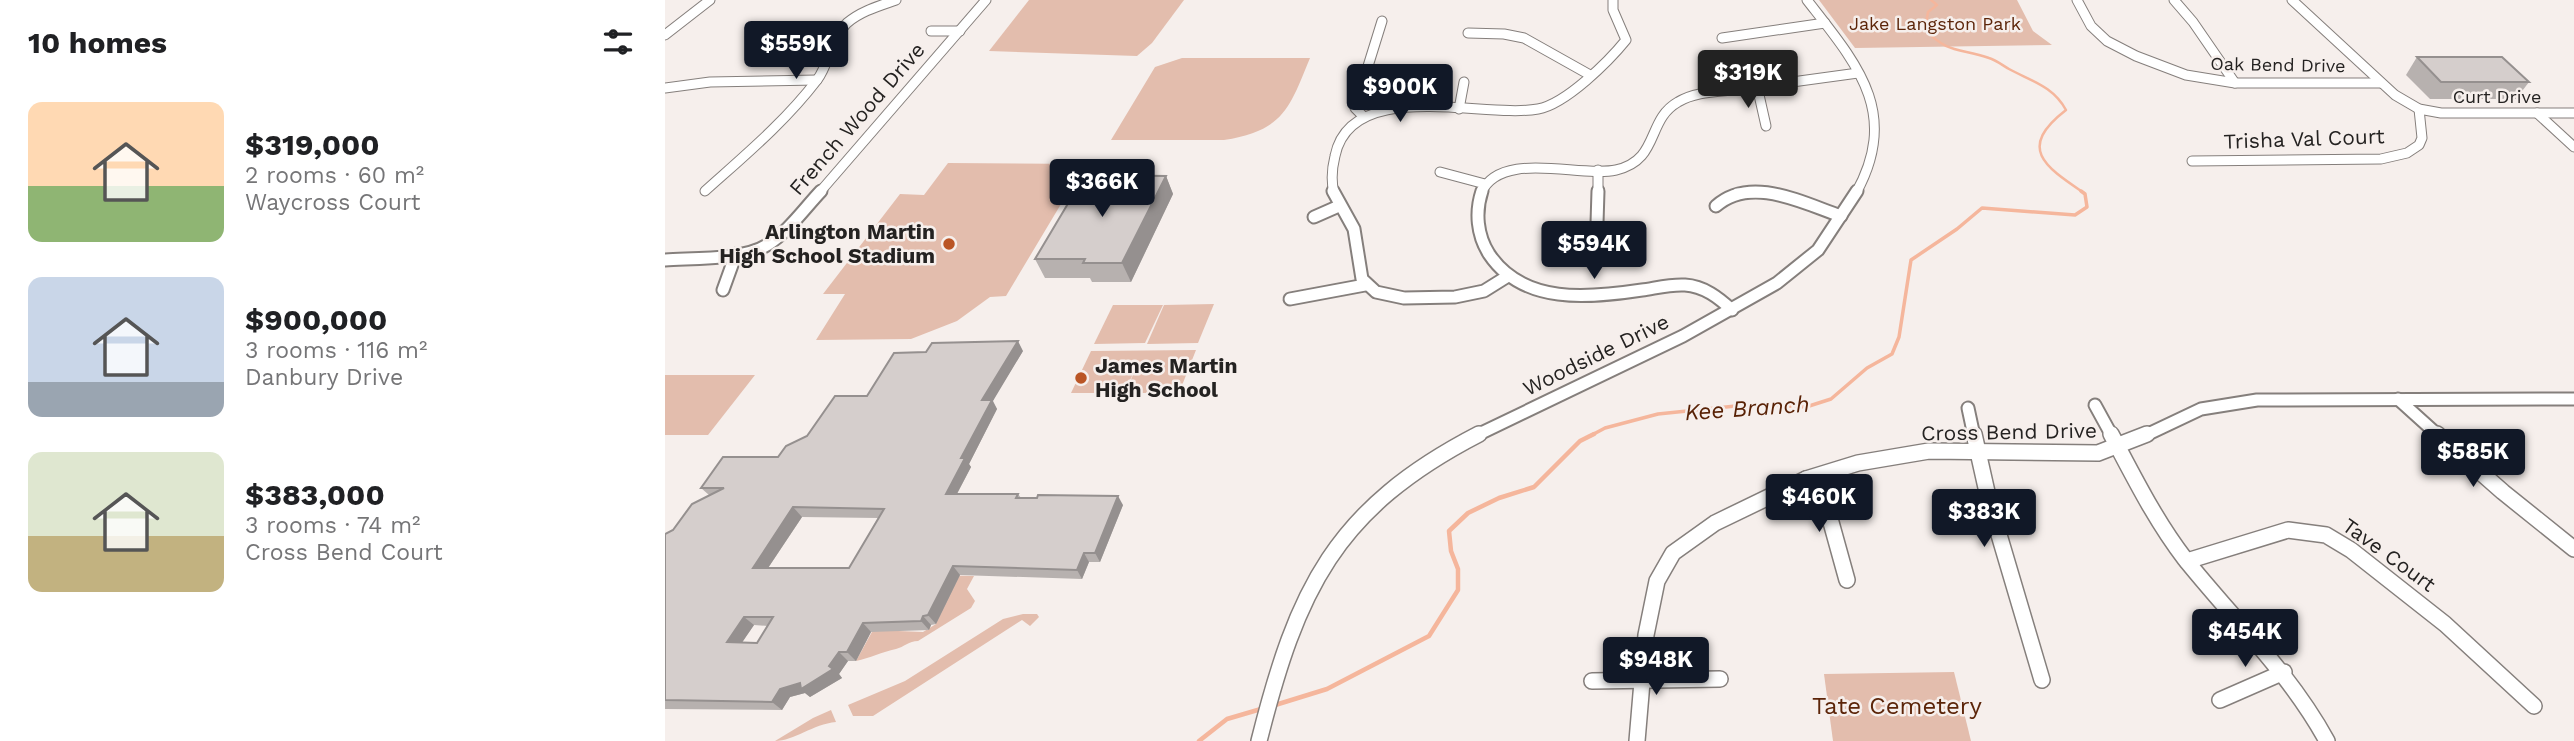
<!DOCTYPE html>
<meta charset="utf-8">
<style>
:root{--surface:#fff;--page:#f6f6f6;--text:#202124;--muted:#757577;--accent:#111827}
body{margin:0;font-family:"Work Sans",sans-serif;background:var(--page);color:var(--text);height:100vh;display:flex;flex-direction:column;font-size:26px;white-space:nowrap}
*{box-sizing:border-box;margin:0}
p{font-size:23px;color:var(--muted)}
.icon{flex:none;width:38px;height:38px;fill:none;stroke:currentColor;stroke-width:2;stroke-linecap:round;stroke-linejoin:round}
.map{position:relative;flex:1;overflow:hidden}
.sheet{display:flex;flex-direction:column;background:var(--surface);width:665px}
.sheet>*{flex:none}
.price{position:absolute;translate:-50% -60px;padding:0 16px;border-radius:7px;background:var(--accent);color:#fff;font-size:23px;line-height:46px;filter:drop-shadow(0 2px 4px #0008)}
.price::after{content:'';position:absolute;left:50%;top:42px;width:21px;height:16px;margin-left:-10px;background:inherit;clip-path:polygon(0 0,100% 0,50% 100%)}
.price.current{background:#222;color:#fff}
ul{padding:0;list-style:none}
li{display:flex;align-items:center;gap:21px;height:175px;padding:0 28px}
li span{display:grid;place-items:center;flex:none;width:196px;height:140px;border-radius:14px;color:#555}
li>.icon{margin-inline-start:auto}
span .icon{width:84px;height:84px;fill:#fffc;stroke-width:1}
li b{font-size:30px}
h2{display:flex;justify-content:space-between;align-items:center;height:84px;padding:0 28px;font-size:30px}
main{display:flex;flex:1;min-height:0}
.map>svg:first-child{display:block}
.green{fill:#e3bdad}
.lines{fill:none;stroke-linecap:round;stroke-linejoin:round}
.stream-far2{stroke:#f5b69c;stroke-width:2.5}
.stream-far1{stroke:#f5b69c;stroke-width:3.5}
.stream{stroke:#f5b69c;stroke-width:4.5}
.minor-far2-casing{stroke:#857f7c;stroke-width:11}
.minor-far1-casing{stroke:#857f7c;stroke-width:15}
.minor-casing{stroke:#857f7c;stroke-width:18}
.minor-far2{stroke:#fff;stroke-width:9}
.minor-far1{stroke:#fff;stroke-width:11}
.minor{stroke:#fff;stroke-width:15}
.wall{fill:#b7b1af;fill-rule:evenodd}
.shaded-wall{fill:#95908f}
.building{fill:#d5cecc;stroke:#95908f;stroke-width:2;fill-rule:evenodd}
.poi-dot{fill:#ba5525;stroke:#f6efec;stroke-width:2.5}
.labels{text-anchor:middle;stroke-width:5;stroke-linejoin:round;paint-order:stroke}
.far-park-label{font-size:18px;fill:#5c2509;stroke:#f6efec}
.far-street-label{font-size:18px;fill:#242221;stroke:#f6efec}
.street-label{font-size:21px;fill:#242221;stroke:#f6efec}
.poi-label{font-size:21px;font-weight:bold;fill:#242221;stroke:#f6efec;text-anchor:end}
.water-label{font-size:23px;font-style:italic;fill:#582105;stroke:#f6efec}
.near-park-label{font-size:24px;fill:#5c2509;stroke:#f6efec}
</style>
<main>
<section class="sheet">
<h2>10 homes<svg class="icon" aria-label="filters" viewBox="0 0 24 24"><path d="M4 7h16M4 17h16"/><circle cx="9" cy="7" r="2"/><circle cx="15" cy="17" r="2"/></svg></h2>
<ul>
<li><span style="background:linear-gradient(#ffd9b3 60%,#8fb573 0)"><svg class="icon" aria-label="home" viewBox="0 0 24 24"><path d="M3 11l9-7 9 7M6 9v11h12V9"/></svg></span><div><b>$319,000</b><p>2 rooms · 60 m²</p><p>Waycross Court</p></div></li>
<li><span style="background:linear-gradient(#c9d6e8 75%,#9aa5b1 0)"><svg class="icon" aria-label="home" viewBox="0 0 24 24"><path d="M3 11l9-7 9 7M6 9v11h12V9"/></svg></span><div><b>$900,000</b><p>3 rooms · 116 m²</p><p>Danbury Drive</p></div></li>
<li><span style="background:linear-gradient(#dfe7d0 60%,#c2b280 0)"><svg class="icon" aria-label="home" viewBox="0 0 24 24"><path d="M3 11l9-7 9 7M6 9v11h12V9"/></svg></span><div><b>$383,000</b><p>3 rooms · 74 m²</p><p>Cross Bend Court</p></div></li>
</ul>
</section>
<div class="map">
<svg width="1909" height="741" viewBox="0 0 1909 741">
<rect width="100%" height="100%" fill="#f6efec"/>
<!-- green -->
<g class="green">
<path d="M364,0H519L487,43L472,56L324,51Z"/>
<path d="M1154,0H1352L1368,31L1387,45L1190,48Z"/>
<path d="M517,58H645C624,109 619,130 559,140H446L490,67Z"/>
<path d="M283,163L422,164L414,177H395L385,195L402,194L341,296L325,297L292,321L246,339L151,340L180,294H158L235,194L259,195Z"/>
<path d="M549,304L533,343L482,344L499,305Z"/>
<path d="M448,305H498L480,343L429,344Z"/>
<path d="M531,350L514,393H460L475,359L459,393H406L426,351Z"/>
<path d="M0,375H90L43,435H0Z"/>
<path d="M259,575L309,576L302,589L310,601L306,608L253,641C244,641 239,647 231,649C217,652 205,658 191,661L208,630L258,632L271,624Z"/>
<path d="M358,614H372L374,617L365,626L357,620L208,716H188L183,705L240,681L338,619Z"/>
<path d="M1289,672L1306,741H1168L1159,674Z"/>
<path d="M166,710L171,722C148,724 129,741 110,741L148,718Z"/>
</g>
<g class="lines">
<!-- stream-far2 -->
<path class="stream-far2" d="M1266,0L1272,5L1263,12L1260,29C1282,54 1296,48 1324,58C1331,60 1337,65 1344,69C1366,81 1388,86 1401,110C1352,148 1379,166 1419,193"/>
<!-- stream-far1 -->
<path class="stream-far1" d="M925,436L940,428L993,414L1090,404L1141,407L1166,399L1202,368L1227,354L1234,337L1246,260L1292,229L1317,208L1410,215L1422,207L1420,194L1416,191"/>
<!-- stream -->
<g class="stream">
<path d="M607,706L662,689L764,636L793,590V569L786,551L784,531L803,513L834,498L869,487L915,441L929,434"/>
<path d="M534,741L562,719L596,709"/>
</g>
<!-- minor-far2 casing -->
<g class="minor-far2-casing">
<g id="minor-far2">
<path d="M1142,0C1191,63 1236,112 1191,193"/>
<path d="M1412,0L1426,26L1442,41L1471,56L1521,75L1570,83H1716"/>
<path d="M1509,0L1528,22L1570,83"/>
<path d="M1627,0L1730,95L1754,109L1776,113H1909"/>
<path d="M266,31H295"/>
<path d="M803,33L839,34L859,38L925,75"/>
<path d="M0,35L45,0"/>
<path d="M1057,38L1160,23"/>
<path d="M1092,86L1101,126"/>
<path d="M0,88L45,82L152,80"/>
<path d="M794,109L799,82"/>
<path d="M1872,113L1909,147"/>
<path d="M699,117L690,108L717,21"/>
<path d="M1527,161L1716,159L1742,153L1754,145L1757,138L1754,109"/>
<path d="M775,172L820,184"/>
<path d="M40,191C79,156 120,122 152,80C165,63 165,39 182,23C196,11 214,6 231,0"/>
<path d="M154,193L321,0"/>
<path d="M669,193C666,181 667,168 670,156C686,77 819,119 873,109C901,104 944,61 961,40L948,10V0"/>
<path d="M816,193C836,149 914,178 951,170C995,160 981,120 1013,102C1031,91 1055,92 1076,89C1115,84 1154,78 1193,73"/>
<path d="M933,193V170"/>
<path d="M1072,193H1102"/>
</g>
</g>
<!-- minor-far1 casing -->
<g class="minor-far1-casing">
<g id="minor-far1">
<path d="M668,191L689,229L697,279L711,292L739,298L790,297L819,291L843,276"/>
<path d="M817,191C810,212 812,235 824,254C858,305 924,298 977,290C991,288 1006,284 1020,285C1039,286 1054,298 1067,310"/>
<path d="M1051,206C1086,175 1138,203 1176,216"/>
<path d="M649,217L674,206"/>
<path d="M932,223L933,191"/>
<path d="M0,260C28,258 79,260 102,245C123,232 139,209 156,191"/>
<path d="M58,290L71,254"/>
<path d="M625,299L700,285"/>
<path d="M1733,399L1774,436"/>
<path d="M1430,405L1447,436"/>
<path d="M1303,408L1309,436"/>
<path d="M810,436L1018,336L1112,283L1153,250L1192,191"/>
<path d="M1479,436L1536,409L1592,400L1909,399"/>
</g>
</g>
<!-- minor casing -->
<g class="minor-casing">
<g id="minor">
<path d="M1309,434L1324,501L1377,680"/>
<path d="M1446,434C1469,477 1490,520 1520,559C1569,620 1624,672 1662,741"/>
<path d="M1772,434L1838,492L1909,549"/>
<path d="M1141,479L1164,515L1182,580"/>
<path d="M1522,561L1623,530L1661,535L1686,550L1780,624L1869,706"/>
<path d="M927,681L1055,679"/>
<path d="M1555,700L1619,672"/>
<path d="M594,741C632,590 669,509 814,434"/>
<path d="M972,741L981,635L992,581L1008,553L1050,523L1141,479L1193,463L1264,451L1433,453L1482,434"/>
</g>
</g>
<!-- minor-far2 -->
<use href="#minor-far2" class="minor-far2"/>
<!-- minor-far1 -->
<use href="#minor-far1" class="minor-far1"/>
<!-- minor -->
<use href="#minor" class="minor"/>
</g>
<!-- wall -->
<g class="wall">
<path d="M1752,57L1864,82L1851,99H1765L1741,75Z"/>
<path d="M501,176L508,194L466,282H427L425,278H380L370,259Z"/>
<path d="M358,351L327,401L332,409L304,464L306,467L292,494H353L356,498L458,505L435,562H424L417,579L295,575L271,624L266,625L264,630L206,632L191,661H183L174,674L177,678L145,697L140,693L125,697L117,710L0,709V534L8,530L44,495L36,488L113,457L202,396ZM137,517L213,518L184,568H103ZM89,625L103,626L92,643L77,642Z"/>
</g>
<!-- shaded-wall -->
<g class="shaded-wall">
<path d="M501,176L508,194L466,282L457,263Z"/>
<path d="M353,341L358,351L328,401L332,409L304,464L306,467L287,503L281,494L296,458L317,400Z"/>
<path d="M453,496L458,505L435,562L430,553Z"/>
<path d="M128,507L137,517L97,577L88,568Z"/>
<path d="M419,553L424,562L417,579L412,570Z"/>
<path d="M288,566L295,575L271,624L263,615Z"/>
<path d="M258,616L266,625L264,630L256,621Z"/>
<path d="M79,617L89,625L72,650L62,642Z"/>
<path d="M198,623L206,632L191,661L182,652Z"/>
<path d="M174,652L183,661L174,674L177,678L145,697L140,693L125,697L117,710L107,702L115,689L164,666Z"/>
</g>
<!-- building -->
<g class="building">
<path d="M1752,57H1837L1864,82H1776Z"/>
<path d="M420,175L501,176L457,263H418L420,259H370Z"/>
<path d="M353,341L317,400H327L296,458H300L281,494H353L351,498H372L373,495L453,496L430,553H419L412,570L288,566L263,615L258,616L256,621L198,623L182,652H174L164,666L168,669L136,689L135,683L115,689L107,702L0,700V534L8,530L27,504L59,488H36L58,457H113L121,446L142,436L170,396H202L229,353L261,352L267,343ZM128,507L219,509L184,568H88ZM79,617H108L92,643L62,642Z"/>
</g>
<!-- markers -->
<g class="poi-dot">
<circle cx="284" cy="244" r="7"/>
<circle cx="416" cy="378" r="7"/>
</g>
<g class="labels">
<!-- far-park labels -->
<g class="far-park-label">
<text x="1270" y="30">Jake Langston Park</text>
</g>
<!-- far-street labels -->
<g class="far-street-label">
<text transform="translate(1613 65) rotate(1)" y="6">Oak Bend Drive</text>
<text x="1832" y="103">Curt Drive</text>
</g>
<!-- street labels -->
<g class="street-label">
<text transform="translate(192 119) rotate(-49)" y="7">French Wood Drive</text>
<text transform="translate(1639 139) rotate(-2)" y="7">Trisha Val Court</text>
<text transform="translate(931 355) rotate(-26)" y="7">Woodside Drive</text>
<text transform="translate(1344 432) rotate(-1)" y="7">Cross Bend Drive</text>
<text transform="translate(1724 555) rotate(36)" y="7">Tave Court</text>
</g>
<!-- poi labels -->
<g class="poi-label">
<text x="270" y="239">Arlington Martin<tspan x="270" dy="24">High School Stadium</tspan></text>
<text x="430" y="373" text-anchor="start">James Martin<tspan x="430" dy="24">High School</tspan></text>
</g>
<!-- water labels -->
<g class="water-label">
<text transform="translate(1082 408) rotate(-4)" y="8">Kee Branch</text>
</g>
<!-- near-park labels -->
<g class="near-park-label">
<text x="1232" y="714">Tate Cemetery</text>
</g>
</g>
</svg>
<b class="price" style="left:131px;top:81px">$559K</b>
<b class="price current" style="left:1083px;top:110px">$319K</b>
<b class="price" style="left:735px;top:124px">$900K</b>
<b class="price" style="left:437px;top:219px">$366K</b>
<b class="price" style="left:929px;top:281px">$594K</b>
<b class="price" style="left:1808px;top:489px">$585K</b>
<b class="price" style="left:1154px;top:534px">$460K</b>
<b class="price" style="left:1319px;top:549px">$383K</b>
<b class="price" style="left:1580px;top:669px">$454K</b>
<b class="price" style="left:991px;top:697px">$948K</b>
</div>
</main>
